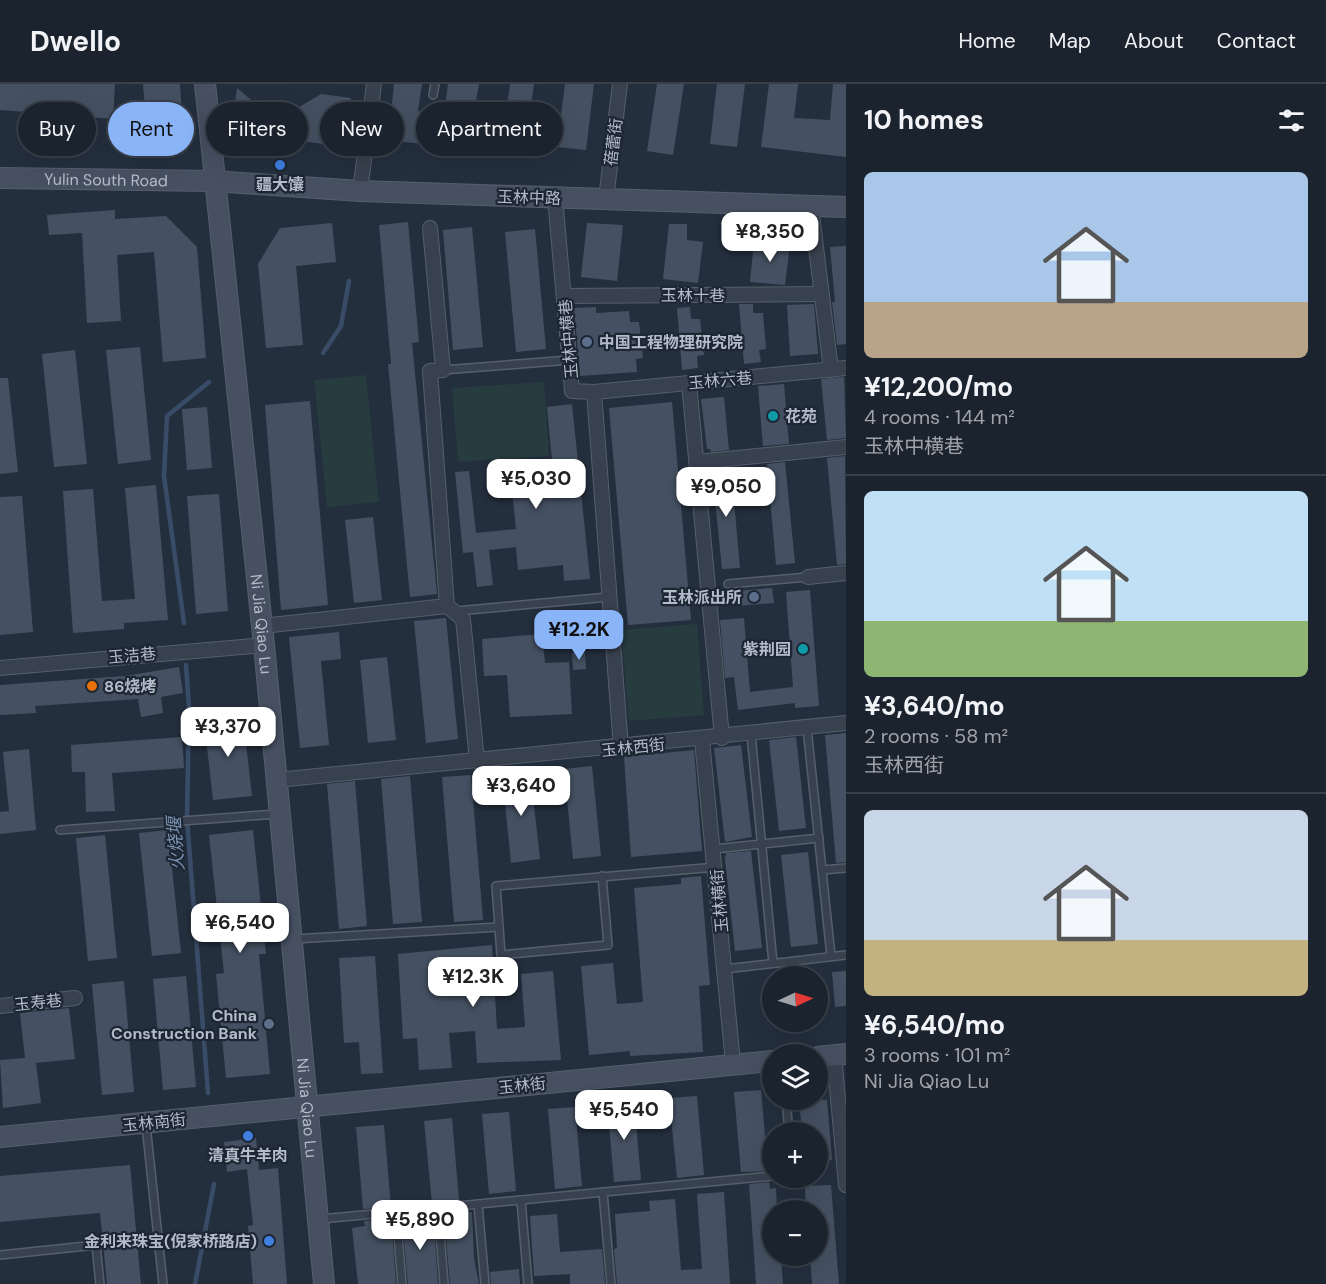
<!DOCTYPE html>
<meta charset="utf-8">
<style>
:root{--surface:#1b232e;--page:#242b36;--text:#f1f3f6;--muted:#a0a4aa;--line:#39404a;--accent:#8ab4f8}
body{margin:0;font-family:"DM Sans","Noto Sans SC",sans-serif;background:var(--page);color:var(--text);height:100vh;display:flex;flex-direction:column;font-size:22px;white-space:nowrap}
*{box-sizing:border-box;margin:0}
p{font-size:20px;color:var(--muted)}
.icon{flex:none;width:33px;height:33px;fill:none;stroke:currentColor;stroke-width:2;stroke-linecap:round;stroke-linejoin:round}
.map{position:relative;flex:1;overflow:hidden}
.sheet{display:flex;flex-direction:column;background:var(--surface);width:480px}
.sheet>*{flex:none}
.hud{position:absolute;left:18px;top:18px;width:570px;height:54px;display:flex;gap:12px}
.needle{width:39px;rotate:86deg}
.buttons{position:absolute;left:762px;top:882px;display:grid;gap:12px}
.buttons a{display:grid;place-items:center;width:66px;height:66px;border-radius:50%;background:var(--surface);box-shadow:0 6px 24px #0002,0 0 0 2px var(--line);font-size:30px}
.price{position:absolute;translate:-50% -51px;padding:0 14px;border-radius:12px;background:#fff;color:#222;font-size:20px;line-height:39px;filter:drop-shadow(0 2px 3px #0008)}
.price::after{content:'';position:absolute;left:50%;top:36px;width:18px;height:14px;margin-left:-9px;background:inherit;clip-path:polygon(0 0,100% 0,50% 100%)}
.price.on{background:var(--accent);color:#111}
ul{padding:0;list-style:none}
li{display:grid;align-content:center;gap:12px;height:318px;padding:0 18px}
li+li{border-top:2px solid var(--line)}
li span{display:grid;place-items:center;height:186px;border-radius:9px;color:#555}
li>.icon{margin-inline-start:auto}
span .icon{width:108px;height:108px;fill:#fffc;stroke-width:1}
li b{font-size:26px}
h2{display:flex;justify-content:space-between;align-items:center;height:72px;padding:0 18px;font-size:26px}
.chip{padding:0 21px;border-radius:27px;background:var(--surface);box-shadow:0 6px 24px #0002,0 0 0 2px var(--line);font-size:21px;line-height:54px}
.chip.on{background:var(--accent);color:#111}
header{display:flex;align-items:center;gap:36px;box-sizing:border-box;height:84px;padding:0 30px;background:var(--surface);border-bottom:2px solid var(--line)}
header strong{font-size:28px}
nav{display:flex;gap:33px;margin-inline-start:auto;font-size:21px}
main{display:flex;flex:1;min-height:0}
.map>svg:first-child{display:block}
.green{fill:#263c3f}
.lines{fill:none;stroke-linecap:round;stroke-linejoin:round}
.stream{stroke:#394c67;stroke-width:4.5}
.building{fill:#455162}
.lane-casing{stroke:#565f6c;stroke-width:10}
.street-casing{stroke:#565f6c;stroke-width:16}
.secondary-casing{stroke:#565f6c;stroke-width:22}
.lane{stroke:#38414e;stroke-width:7}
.street{stroke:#38414e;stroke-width:14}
.secondary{stroke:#465061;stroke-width:20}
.shop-dot{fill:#3f7fe0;stroke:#1d2633;stroke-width:2}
.service-dot{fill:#5c6f8a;stroke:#1d2633;stroke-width:2}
.culture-dot{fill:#0f9aa8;stroke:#1d2633;stroke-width:2}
.food-dot{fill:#e8710a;stroke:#1d2633;stroke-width:2}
.labels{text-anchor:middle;stroke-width:4.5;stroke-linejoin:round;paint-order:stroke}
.street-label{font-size:16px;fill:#b4bcc9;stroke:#1d2633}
.poi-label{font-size:16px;font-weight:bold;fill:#b4bcc9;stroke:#1d2633;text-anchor:end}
.water-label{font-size:18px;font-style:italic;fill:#7c92b1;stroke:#1d2633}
</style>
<header>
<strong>Dwello</strong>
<nav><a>Home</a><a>Map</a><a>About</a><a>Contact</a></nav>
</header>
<main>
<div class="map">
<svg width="846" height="1200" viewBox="0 0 846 1200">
<rect width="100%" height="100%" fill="#242f3e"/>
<!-- green -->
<g class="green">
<path d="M366,291L379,418L327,423L314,296Z"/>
<path d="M544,298L549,372L458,378L452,304Z"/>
<path d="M697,540L704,631L629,637L621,546Z"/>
</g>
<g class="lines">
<!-- stream -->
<g class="stream">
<path d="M323,269L341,242L349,197"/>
<path d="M184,539L164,392L167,332L209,298"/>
<path d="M186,581L189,623L187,735L208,1009"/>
<path d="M195,1200L214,1100"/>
</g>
</g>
<!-- building -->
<g class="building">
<path d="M0,0H115L113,35L0,26Z"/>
<path d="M143,0H180L183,44L147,47Z"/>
<path d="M394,0H422L418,27L444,30L448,0H479L473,34L505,37L510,0H534L526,58L484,52L482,67L388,56Z"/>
<path d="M565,0H594L586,66L557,63Z"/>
<path d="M657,0H684L673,71L647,67Z"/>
<path d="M717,0H745L737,63L710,60Z"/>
<path d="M769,0H798L794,34L830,36L833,0H846V73L761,63Z"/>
<path d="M237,4L276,37L321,10L351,14L344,63L231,47Z"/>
<path d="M115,126V135L166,132L197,163L206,274L163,278L154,168L117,171L121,237L87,239L82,149L49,151L47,131Z"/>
<path d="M408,138L419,258L412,259L437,510L410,513L388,280H391L379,141Z"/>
<path d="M332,139L336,178L296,182L303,261L266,264L258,180L280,144Z"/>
<path d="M587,139L623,141L617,197L581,193Z"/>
<path d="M669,140H687V156L703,158L698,199L663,195Z"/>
<path d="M472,143L483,263L453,266L443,146Z"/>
<path d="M535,145L546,265L516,268L505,148Z"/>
<path d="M754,157L790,161L785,201L750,198Z"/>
<path d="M846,162V260L837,261L832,218H835L830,163Z"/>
<path d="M739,220H753V229H763L766,265L759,266L761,278L744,280Z"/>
<path d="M814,220L818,270L790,272L787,221Z"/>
<path d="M596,223V229L629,227L630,238H639L643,274L636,275L637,288L580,292L574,224Z"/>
<path d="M690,223L691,235H700L704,271L697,272L698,284L682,286L677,224Z"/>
<path d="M140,263L151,376L118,380L106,266Z"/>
<path d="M75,266L87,380L54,383L42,270Z"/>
<path d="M844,293L846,354L827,356L821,295Z"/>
<path d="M0,294H8L18,388L0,390Z"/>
<path d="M784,300L789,360L763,362L758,302Z"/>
<path d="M724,313L729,366L711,368L710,365H707L701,315Z"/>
<path d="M310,317L328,521L281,526L265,321Z"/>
<path d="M672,318L691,536L628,541L609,324Z"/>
<path d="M572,320L590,495L564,497L563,481L518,486L516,463L489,466L493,501L477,503L473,468L463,469L455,388L469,387L476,449L516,445L509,379L552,375L547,323Z"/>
<path d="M207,323L212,384L187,386L182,325Z"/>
<path d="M845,372L846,480L837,481L827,374Z"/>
<path d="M785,378L795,479L776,481L767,380Z"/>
<path d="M731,384L740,484L722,485L712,386Z"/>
<path d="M156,401L168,536L124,539V545L73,549L63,407L93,405L102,517L135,515L125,404Z"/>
<path d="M219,410L228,527L196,530L187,412Z"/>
<path d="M22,412L33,548L0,551V413Z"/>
<path d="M373,433L382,516L354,519L345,436Z"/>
<path d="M772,504L774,519L736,522L735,507Z"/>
<path d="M810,506L819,622L795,624V619L738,626L734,593L725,594L720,536L744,534L750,608L793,603L786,508Z"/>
<path d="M446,534L458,655L426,659L414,537Z"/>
<path d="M339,548L341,575L321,577L329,661L300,664L289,553Z"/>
<path d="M542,550L545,579L569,578L572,630L510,633L507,591L484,592L482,555Z"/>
<path d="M572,569H585L586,585L573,586Z"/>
<path d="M387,573L396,656L368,659L360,576Z"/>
<path d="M179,583L183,609L161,613L163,629L141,633L138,615L35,622L36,629L0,631V601L125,592Z"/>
<path d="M243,633L252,712L213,716L204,637Z"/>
<path d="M846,649V778L836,779L825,651Z"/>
<path d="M182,653L184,684L112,689L115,727L86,728L85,688H72L71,661Z"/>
<path d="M796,653L806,744L779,747L769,656Z"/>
<path d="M741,661L752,753L725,758L714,664Z"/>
<path d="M29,665L36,746L0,750V728L9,727L3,668Z"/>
<path d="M694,666L702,767L631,773L624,673Z"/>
<path d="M592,682L601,772L573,775L564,685Z"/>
<path d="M530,686L540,775L511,779L502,689Z"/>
<path d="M471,691L483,836L454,838L442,693Z"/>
<path d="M410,692L422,838L393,840L381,695Z"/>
<path d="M355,697L367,842L339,845L327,700Z"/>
<path d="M168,746L181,869L152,872L139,749Z"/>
<path d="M253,746L266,870H259L270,990L226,994L216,890L224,889L209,751Z"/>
<path d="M105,751L117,874L88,877L76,754Z"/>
<path d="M751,767L762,864L735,867L725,775L726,769Z"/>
<path d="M808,768L818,860L791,863L781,771Z"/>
<path d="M701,792L710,901L699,902L703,968L630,972V967L589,971L581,882L613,879L617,920L643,918L634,804L681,800V794Z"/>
<path d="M492,861L497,945L525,943L521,890L553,887L561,976L477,979L475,947L449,949L452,984L419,986L417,954L403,955L398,870Z"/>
<path d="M375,872L383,989L361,990L359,958L344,959L339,874Z"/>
<path d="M846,887V922L835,923L832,888Z"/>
<path d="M186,892L196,1003L163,1006L153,895Z"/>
<path d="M124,897L134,1008L102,1011L92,900Z"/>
<path d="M69,924L75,975L36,979L41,1019L3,1024L0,976L25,974L20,929Z"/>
<path d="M761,1006L768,1087L741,1088L734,1008Z"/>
<path d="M697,1012L704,1091L677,1094L669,1014Z"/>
<path d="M634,1016L641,1096L614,1098L607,1018Z"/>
<path d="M799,1016H827L832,1076L818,1078V1048H802Z"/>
<path d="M575,1023L582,1102L555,1105L548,1025Z"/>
<path d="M509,1028L516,1107L489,1110L482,1030Z"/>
<path d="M452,1034L459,1116L432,1119L424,1037Z"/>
<path d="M384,1041L391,1123L363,1125L356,1043Z"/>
<path d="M256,1054L259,1086L278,1084L287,1200H253L248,1142L253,1141L247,1085L227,1088L224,1058Z"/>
<path d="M130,1081L141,1200H107L100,1129L0,1138V1092Z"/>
<path d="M769,1098L770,1105L776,1104L777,1126H772V1172H781L783,1200H756L749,1100Z"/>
<path d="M831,1101L839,1200H812L810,1172H818V1126H806L805,1102Z"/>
<path d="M724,1108L730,1200H617L614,1165L617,1164L615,1130L650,1127L649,1117L675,1115L681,1186L702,1185L697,1110Z"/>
<path d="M472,1128L474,1174L479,1200H450L444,1129Z"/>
<path d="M433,1130L438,1200H408L402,1136L433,1134Z"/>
<path d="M557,1130L560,1168L602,1165L605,1200H570V1190L534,1192L530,1132Z"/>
<path d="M391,1134L396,1200H358L352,1144L365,1142L364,1137Z"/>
<path d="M519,1185L520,1200H491L490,1188Z"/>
</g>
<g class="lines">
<!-- lane casing -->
<g class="lane-casing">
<g id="lane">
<path d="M433,11L435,0"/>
<path d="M443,286L570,276"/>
<path d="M728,500L808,493"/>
<path d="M457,527L609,513"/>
<path d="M807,644L831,872"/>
<path d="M751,650L773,879"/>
<path d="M60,746L277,730"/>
<path d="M714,765L819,754"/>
<path d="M822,786L846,784"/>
<path d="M499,843L496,802L716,783"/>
<path d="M294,855L499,843L501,871L608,861L602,792"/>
<path d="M725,885L846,871"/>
<path d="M786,1016L789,1048"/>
<path d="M146,1041L163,1200"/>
<path d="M603,1108L611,1200"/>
<path d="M521,1116L528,1200"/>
<path d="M478,1120L485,1200"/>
<path d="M438,1124L444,1200"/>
<path d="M396,1128L402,1200"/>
<path d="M321,1135L772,1092"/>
<path d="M0,1171L96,1161L100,1200"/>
</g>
</g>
<!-- street casing -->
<g class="street-casing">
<g id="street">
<path d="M360,107L374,0"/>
<path d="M555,113L572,307L594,308L621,664"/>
<path d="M606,115L620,0"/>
<path d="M811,122L831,286"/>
<path d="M430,144L443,286L430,287L447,522L463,535L477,677"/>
<path d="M564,212L822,210"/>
<path d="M689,299L722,654"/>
<path d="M594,308L846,284"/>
<path d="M697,378L846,363"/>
<path d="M808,493L846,489"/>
<path d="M262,542L447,522"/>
<path d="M0,584L264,561"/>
<path d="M702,656L733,979"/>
<path d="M277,696L846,639"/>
<path d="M0,922L75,914"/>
<path d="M834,971L846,1101"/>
</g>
</g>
<!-- secondary casing -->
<g class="secondary-casing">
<g id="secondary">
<path id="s1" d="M205,0L264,561L324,1200"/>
<path id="s2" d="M0,94L213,97L360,107L846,123"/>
<path d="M818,973L846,970"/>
<path d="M0,1053L772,977"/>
</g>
</g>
<!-- lane -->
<use href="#lane" class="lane"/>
<!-- street -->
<use href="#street" class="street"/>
<!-- secondary -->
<use href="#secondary" class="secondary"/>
</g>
<!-- markers -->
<g class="shop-dot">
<circle cx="280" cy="81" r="6"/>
<circle cx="248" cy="1052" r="6"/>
<circle cx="269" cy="1157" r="6"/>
</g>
<g class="service-dot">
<circle cx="587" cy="258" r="6"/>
<circle cx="754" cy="513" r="6"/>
<circle cx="269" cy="940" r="6"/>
</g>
<g class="culture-dot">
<circle cx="773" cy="332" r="6"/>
<circle cx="803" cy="565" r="6"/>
</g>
<circle class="food-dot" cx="92" cy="602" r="6"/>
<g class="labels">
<!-- street labels -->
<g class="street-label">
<text transform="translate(613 58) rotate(-83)" y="6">蓓蕾街</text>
<text dy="6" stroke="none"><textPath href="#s2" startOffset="106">Yulin South Road</textPath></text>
<text transform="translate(529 113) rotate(2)" y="6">玉林中路</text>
<text x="693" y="217">玉林十巷</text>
<text transform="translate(568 255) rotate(-95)" y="6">玉林中横巷</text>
<text transform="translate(720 296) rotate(-5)" y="6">玉林六巷</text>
<text dy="6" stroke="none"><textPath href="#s1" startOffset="543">Ni Jia Qiao Lu</textPath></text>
<text transform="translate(132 571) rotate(-5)" y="6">玉洁巷</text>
<text transform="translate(633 663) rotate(-6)" y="6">玉林西街</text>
<text transform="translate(719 817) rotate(-95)" y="6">玉林横街</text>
<text transform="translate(38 918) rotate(-6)" y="6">玉寿巷</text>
<text transform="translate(522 1001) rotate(-6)" y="6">玉林街</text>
<text dy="6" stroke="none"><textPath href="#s1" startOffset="1029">Ni Jia Qiao Lu</textPath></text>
<text transform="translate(154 1038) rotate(-6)" y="6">玉林南街</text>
</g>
<!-- poi labels -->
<g class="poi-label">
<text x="280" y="106" text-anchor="middle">疆大馕</text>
<text x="599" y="264" text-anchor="start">中国工程物理研究院</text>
<text x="785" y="338" text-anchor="start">花苑</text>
<text x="742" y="519">玉林派出所</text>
<text x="791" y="571">紫荆园</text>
<text x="104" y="608" text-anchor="start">86烧烤</text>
<text x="257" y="937">China<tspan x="257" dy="18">Construction Bank</tspan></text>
<text x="248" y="1077" text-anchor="middle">清真牛羊肉</text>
<text x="257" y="1163">金利来珠宝(倪家桥路店)</text>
</g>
<!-- water labels -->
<g class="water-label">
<text transform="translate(176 760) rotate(-94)" y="6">火烧堰</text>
</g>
</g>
</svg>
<div class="buttons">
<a><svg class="needle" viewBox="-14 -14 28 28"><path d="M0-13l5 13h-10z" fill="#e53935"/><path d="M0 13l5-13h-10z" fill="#a0a4aa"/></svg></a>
<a><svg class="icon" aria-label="layers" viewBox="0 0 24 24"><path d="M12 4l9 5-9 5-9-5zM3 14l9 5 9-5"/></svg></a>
<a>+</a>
<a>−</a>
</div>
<b class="price" style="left:770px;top:179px">¥8,350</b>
<b class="price" style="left:536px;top:426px">¥5,030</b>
<b class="price" style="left:726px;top:434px">¥9,050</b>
<b class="price on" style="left:579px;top:577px">¥12.2K</b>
<b class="price" style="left:228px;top:674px">¥3,370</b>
<b class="price" style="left:521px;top:733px">¥3,640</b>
<b class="price" style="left:240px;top:870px">¥6,540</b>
<b class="price" style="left:473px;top:924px">¥12.3K</b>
<b class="price" style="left:624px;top:1057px">¥5,540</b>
<b class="price" style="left:420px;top:1167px">¥5,890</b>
<div class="hud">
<a class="chip">Buy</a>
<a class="chip on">Rent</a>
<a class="chip">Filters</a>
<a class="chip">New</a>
<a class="chip">Apartment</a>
</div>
</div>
<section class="sheet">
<h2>10 homes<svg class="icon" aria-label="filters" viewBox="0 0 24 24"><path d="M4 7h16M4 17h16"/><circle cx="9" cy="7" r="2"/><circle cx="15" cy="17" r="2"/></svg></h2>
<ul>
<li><span style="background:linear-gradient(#a9c7e8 70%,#b9a48a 0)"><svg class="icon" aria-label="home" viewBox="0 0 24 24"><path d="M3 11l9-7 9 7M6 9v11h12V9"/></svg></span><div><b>¥12,200/mo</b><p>4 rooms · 144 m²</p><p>玉林中横巷</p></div></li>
<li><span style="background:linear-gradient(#bfe0f5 70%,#8fb573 0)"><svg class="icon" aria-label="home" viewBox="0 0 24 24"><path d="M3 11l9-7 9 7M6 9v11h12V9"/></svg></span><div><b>¥3,640/mo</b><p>2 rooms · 58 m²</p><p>玉林西街</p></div></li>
<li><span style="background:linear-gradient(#c9d6e8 70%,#c2b280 0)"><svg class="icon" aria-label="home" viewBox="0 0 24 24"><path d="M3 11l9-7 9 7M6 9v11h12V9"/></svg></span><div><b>¥6,540/mo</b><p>3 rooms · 101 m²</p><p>Ni Jia Qiao Lu</p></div></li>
</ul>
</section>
</main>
